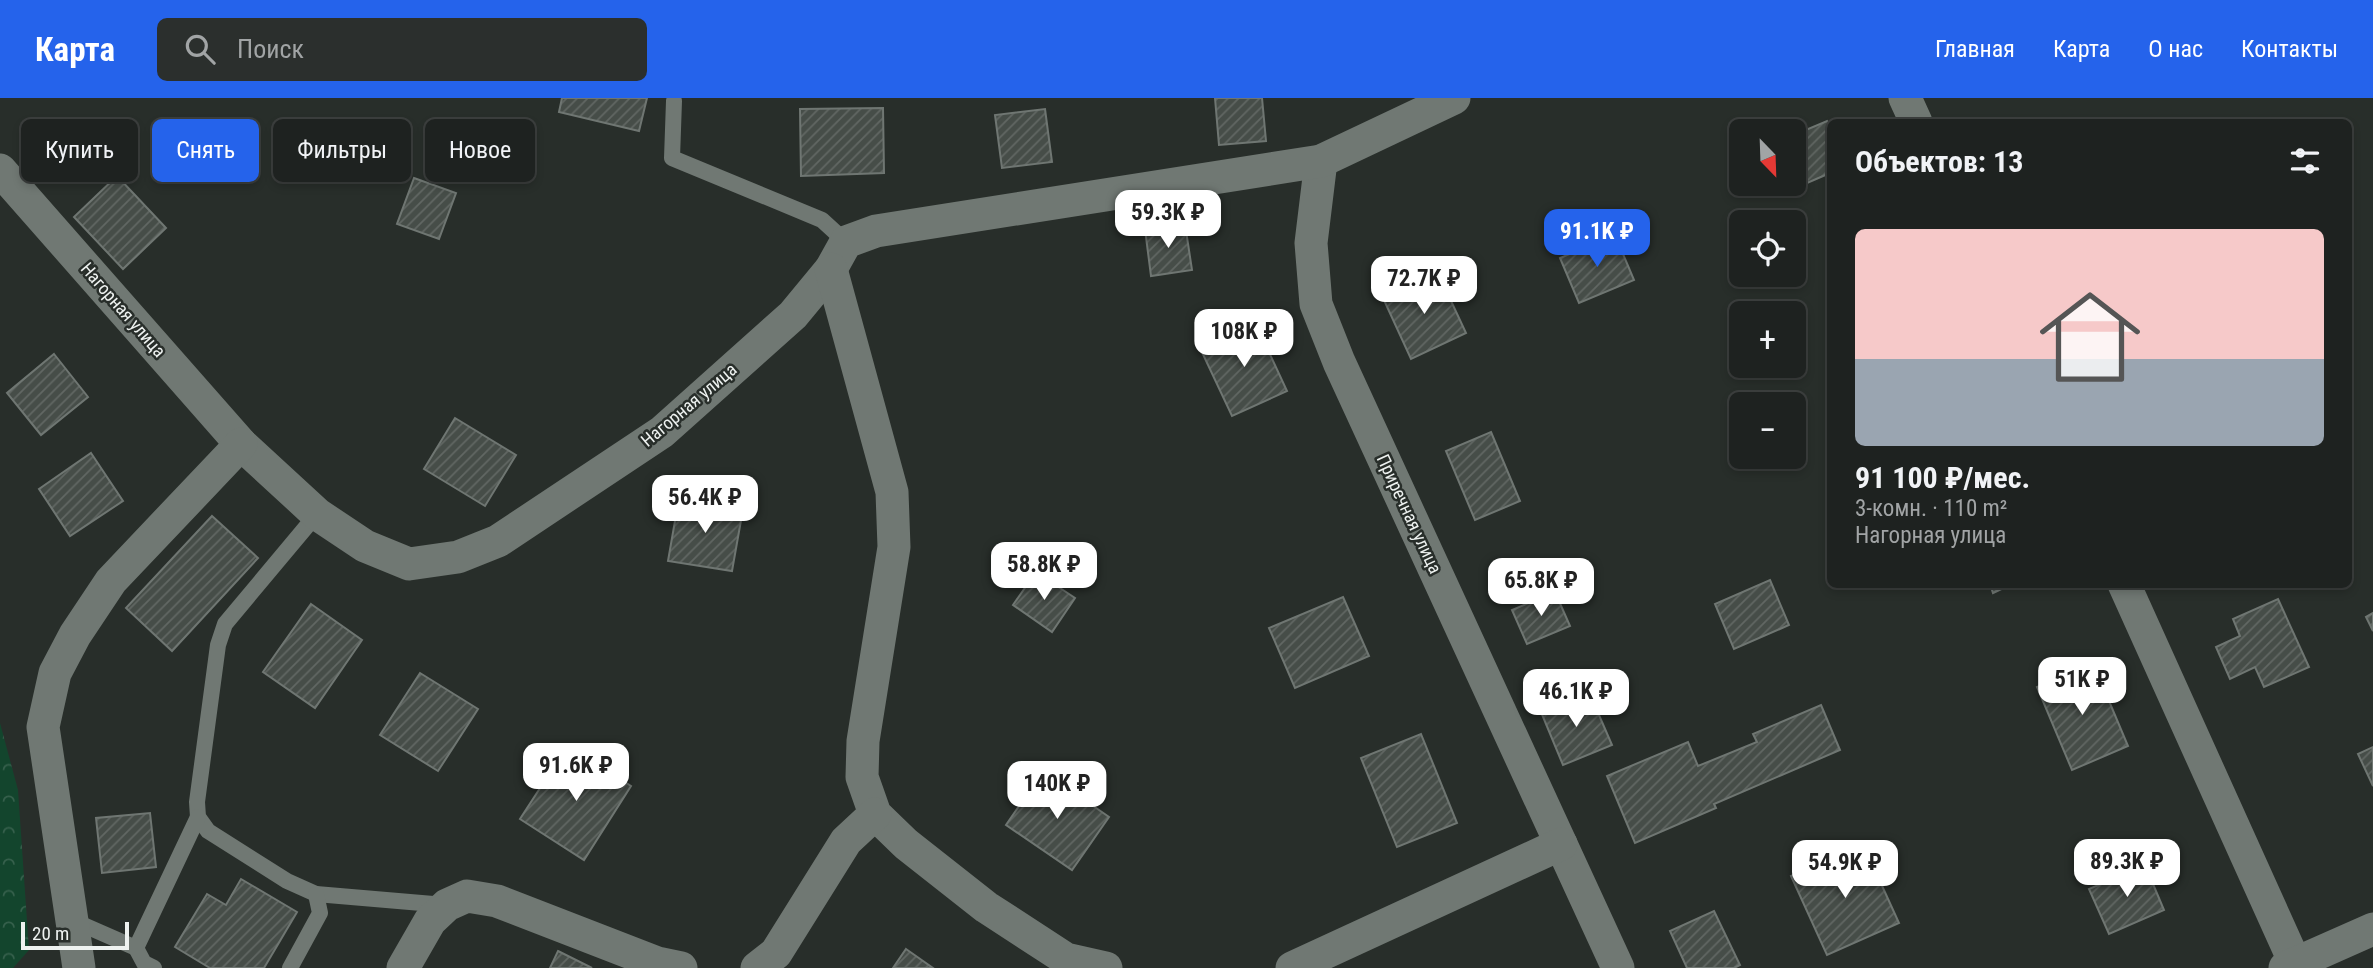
<!DOCTYPE html>
<html lang="ru">
<meta charset="utf-8">
<style>
:root{--surface:#1e2220;--page:#2b2f2d;--text:#f1f3f6;--muted:#a1a4a5;--line:#3c3f3e;--accent:#2563eb}
body{margin:0;font-family:"Roboto Condensed",sans-serif;background:var(--page);color:var(--text);height:100vh;display:flex;flex-direction:column;font-size:26px;white-space:nowrap}
*{box-sizing:border-box;margin:0}
p{font-size:23px;color:var(--muted)}
.icon{flex:none;width:38px;height:38px;fill:none;stroke:currentColor;stroke-width:2;stroke-linecap:round;stroke-linejoin:round}
.map{position:relative;flex:1;overflow:hidden}
.details{position:absolute;left:1827px;top:21px;width:525px;height:469px;display:flex;flex-direction:column;background:var(--surface);border-radius:10px;box-shadow:0 4px 10px #0003,0 0 0 2px var(--line)}
.details>*{flex:none}
.banner{position:absolute;left:21px;top:21px;width:665px;height:63px;display:flex;gap:14px}
.needle{width:46px;rotate:157deg}
.controls{position:absolute;left:1729px;top:21px;display:grid;gap:14px}
.controls a{display:grid;place-items:center;width:77px;height:77px;border-radius:10px;background:var(--surface);box-shadow:0 4px 10px #0003,0 0 0 2px var(--line);font-size:35px}
.scale{position:absolute;left:21px;bottom:18px;width:108px;box-sizing:border-box;padding-left:7px;border:4px solid #eef2f0;border-top:0;font-size:19px;line-height:24px;white-space:nowrap;color:#eef2f0;-webkit-text-stroke:5px #282e2a;paint-order:stroke}
.price{position:absolute;translate:-50% -60px;padding:0 16px;border-radius:14px;background:#fff;color:#222;font-size:23px;line-height:46px;filter:drop-shadow(0 2px 4px #0008)}
.price::after{content:'';position:absolute;left:50%;top:42px;width:21px;height:16px;margin-left:-10px;background:inherit;clip-path:polygon(0 0,100% 0,50% 100%)}
.price.selected{background:var(--accent);color:#fff}
ul{padding:0;list-style:none}
li{display:grid;align-content:center;gap:14px;height:371px;padding:0 28px}
li+li{border-top:2px solid var(--line)}
li span{display:grid;place-items:center;height:217px;border-radius:10px;color:#555}
li>.icon{margin-inline-start:auto}
span .icon{width:126px;height:126px;fill:#fffc;stroke-width:1}
li b{font-size:30px}
h2{display:flex;justify-content:space-between;align-items:center;height:84px;padding:0 28px;font-size:30px}
.pill{padding:0 24px;border-radius:10px;background:var(--surface);box-shadow:0 4px 10px #0003,0 0 0 2px var(--line);font-size:24px;line-height:63px}
.pill.selected{background:var(--accent);color:#fff}
header{display:flex;align-items:center;gap:42px;box-sizing:border-box;height:98px;padding:0 35px;background:var(--accent);color:#fff}
header strong{font-size:33px}
nav{display:flex;gap:38px;margin-inline-start:auto;font-size:24px}
.search{width:490px;height:63px;background:var(--page);display:flex;align-items:center;gap:18px;box-sizing:border-box;padding:0 24px;border-radius:10px;color:var(--muted);font-size:26px}
.map>svg:first-child{display:block}
.forest{fill:url(#forest-crowns)}
.building{fill:url(#building-hatch);stroke:#6f7672;stroke-width:2}
.lines{fill:none;stroke-linecap:round;stroke-linejoin:round}
.service{stroke:#707873;stroke-width:16}
.minor{stroke:#707873;stroke-width:33}
.labels{text-anchor:middle;stroke-width:5;stroke-linejoin:round;paint-order:stroke}
.street-label{font-size:18px;fill:#eef2f0;stroke:#282e2a}
</style>
<header>
<strong>Карта</strong>
<div class="search"><svg class="icon" aria-label="search" viewBox="0 0 24 24"><circle cx="10" cy="10" r="6"/><path d="M15 15l6 6"/></svg>Поиск</div>
<nav><a>Главная</a><a>Карта</a><a>О нас</a><a>Контакты</a></nav>
</header>
<div class="map">
<svg width="2373" height="870" viewBox="0 0 2373 870">
<defs>
<pattern id="forest-crowns" width="20" height="18" patternUnits="userSpaceOnUse" patternTransform="scale(1.75)"><rect width="20" height="18" fill="#13452d"/><path d="M2 6a3 3 0 1 1 6 0M12 15a3 3 0 1 1 6 0" fill="none" stroke="#36604c"/></pattern>
<pattern id="building-hatch" width="6" height="6" patternUnits="userSpaceOnUse" patternTransform="scale(1.75)"><rect width="6" height="6" fill="#464d48"/><path d="M-1 1l2-2M0 6l6-6M5 7l2-2" fill="none" stroke="#616763"/></pattern>
</defs>
<rect width="100%" height="100%" fill="#282e2a"/>
<!-- forest -->
<path class="forest" d="M0,625L18,692L29,852L13,870H0Z"/>
<!-- building -->
<g class="building">
<path d="M562,0H647L639,33L559,14Z"/>
<path d="M1215,0H1262L1266,43L1219,47Z"/>
<path d="M883,10L884,75L801,78L800,11Z"/>
<path d="M1045,11L1052,64L1002,70L995,17Z"/>
<path d="M1827,23L1830,31V75L1791,92L1788,86H1794V37Z"/>
<path d="M117,78L166,130L123,171L74,119Z"/>
<path d="M414,80L456,95L439,141L397,126Z"/>
<path d="M1185,126L1192,172L1151,178L1145,131Z"/>
<path d="M1615,137L1634,182L1579,205L1560,160Z"/>
<path d="M1438,175L1466,235L1411,261L1383,200Z"/>
<path d="M1255,224L1287,293L1232,318L1200,250Z"/>
<path d="M54,256L88,299L41,337L7,295Z"/>
<path d="M455,320L516,357L485,408L424,371Z"/>
<path d="M1491,334L1520,403L1475,422L1446,353Z"/>
<path d="M91,355L123,403L70,438L39,391Z"/>
<path d="M679,400L743,411L732,473L668,463Z"/>
<path d="M212,418L258,460L172,553L126,510Z"/>
<path d="M1036,474L1075,500L1052,534L1013,507Z"/>
<path d="M1770,482L1789,527L1734,551L1715,506Z"/>
<path d="M1990,486H2012L1993,495Z"/>
<path d="M1555,494L1570,528L1527,546L1512,512Z"/>
<path d="M1343,499L1369,558L1295,590L1269,530Z"/>
<path d="M2278,501L2309,569L2264,589L2255,569L2230,581L2216,549L2240,538L2233,521Z"/>
<path d="M311,506L362,542L315,610L263,574Z"/>
<path d="M2373,515V533L2366,519Z"/>
<path d="M2093,565L2128,648L2072,672L2037,589Z"/>
<path d="M420,575L478,611L438,673L380,637Z"/>
<path d="M1589,594L1612,647L1563,667L1541,614Z"/>
<path d="M1821,607L1840,652L1714,706L1716,710L1635,745L1607,678L1688,644L1698,668L1757,644L1753,636Z"/>
<path d="M1421,636L1457,725L1397,749L1361,660Z"/>
<path d="M568,647L631,688L584,762L520,721Z"/>
<path d="M2373,649V688L2358,656Z"/>
<path d="M1043,673L1109,719L1072,772L1006,727Z"/>
<path d="M150,715L156,769L102,775L96,720Z"/>
<path d="M1863,746L1899,825L1827,857L1791,778Z"/>
<path d="M2145,767L2164,812L2109,836L2089,791Z"/>
<path d="M241,781L297,814L264,870H210L175,849L207,796L226,807Z"/>
<path d="M1714,813L1740,867L1734,870H1687L1670,833Z"/>
<path d="M906,851L933,870H893Z"/>
<path d="M558,853L592,870H550Z"/>
</g>
<g class="lines">
<!-- service -->
<g class="service">
<path d="M674,3L672,60L822,122L846,144"/>
<path d="M317,416L225,526L218,547L197,704L198,719L208,733L287,783L316,796L445,807"/>
<path d="M72,822L136,850"/>
<path d="M154,870L144,865L136,850L198,719"/>
<path d="M290,870L320,815L316,796"/>
</g>
<!-- minor -->
<g class="minor">
<path d="M1905,0L1916,24"/>
<path d="M1321,63L1311,145L1316,206L1339,264L1618,870"/>
<path d="M0,72L241,346L317,416L365,448L409,466L458,459L498,443L662,334L793,217L831,171L846,144L876,133L1321,63L1454,0"/>
<path d="M831,171L892,394L894,449L863,643L862,679L875,716L906,746L986,809L1066,861L1106,870"/>
<path d="M2124,486L2295,865"/>
<path d="M79,870L43,629L55,575L75,537L111,483L241,346"/>
<path d="M403,870L430,823L447,807L467,798L497,803L657,865L681,870"/>
<path d="M757,870L776,855L846,743L875,716"/>
<path d="M1292,870L1561,746"/>
<path d="M2285,870L2373,831"/>
</g>
</g>
<g class="labels">
<!-- street labels -->
<g class="street-label">
<text transform="translate(123 212) rotate(49)" y="6">Нагорная улица</text>
<text transform="translate(689 307) rotate(-40)" y="6">Нагорная улица</text>
<text transform="translate(1409 416) rotate(65)" y="6">Приречная улица</text>
</g>
</g>
</svg>
<div class="controls">
<a><svg class="needle" viewBox="-14 -14 28 28"><path d="M0-13l5 13h-10z" fill="#e53935"/><path d="M0 13l5-13h-10z" fill="#a1a4a5"/></svg></a>
<a><svg class="icon" aria-label="locate" viewBox="0 0 24 24"><circle cx="12" cy="12" r="6"/><path d="M12 2v4M12 18v4M2 12h4M18 12h4"/></svg></a>
<a>+</a>
<a>−</a>
</div>
<div class="scale">20 m</div>
<b class="price" style="left:1168px;top:152px">59.3K ₽</b>
<b class="price selected" style="left:1597px;top:171px">91.1K ₽</b>
<b class="price" style="left:1424px;top:218px">72.7K ₽</b>
<b class="price" style="left:1244px;top:271px">108K ₽</b>
<b class="price" style="left:705px;top:437px">56.4K ₽</b>
<b class="price" style="left:1044px;top:504px">58.8K ₽</b>
<b class="price" style="left:1541px;top:520px">65.8K ₽</b>
<b class="price" style="left:2082px;top:619px">51K ₽</b>
<b class="price" style="left:1576px;top:631px">46.1K ₽</b>
<b class="price" style="left:576px;top:705px">91.6K ₽</b>
<b class="price" style="left:1057px;top:723px">140K ₽</b>
<b class="price" style="left:2127px;top:801px">89.3K ₽</b>
<b class="price" style="left:1845px;top:802px">54.9K ₽</b>
<div class="banner">
<a class="pill">Купить</a>
<a class="pill selected">Снять</a>
<a class="pill">Фильтры</a>
<a class="pill">Новое</a>
</div>
<section class="details">
<h2>Объектов: 13<svg class="icon" aria-label="filters" viewBox="0 0 24 24"><path d="M4 7h16M4 17h16"/><circle cx="9" cy="7" r="2"/><circle cx="15" cy="17" r="2"/></svg></h2>
<ul>
<li><span style="background:linear-gradient(#f6c9c9 60%,#9aa5b1 0)"><svg class="icon" aria-label="home" viewBox="0 0 24 24"><path d="M3 11l9-7 9 7M6 9v11h12V9"/></svg></span><div><b>91 100 ₽/мес.</b><p>3-комн. · 110 m²</p><p>Нагорная улица</p></div></li>
</ul>
</section>
</div>
